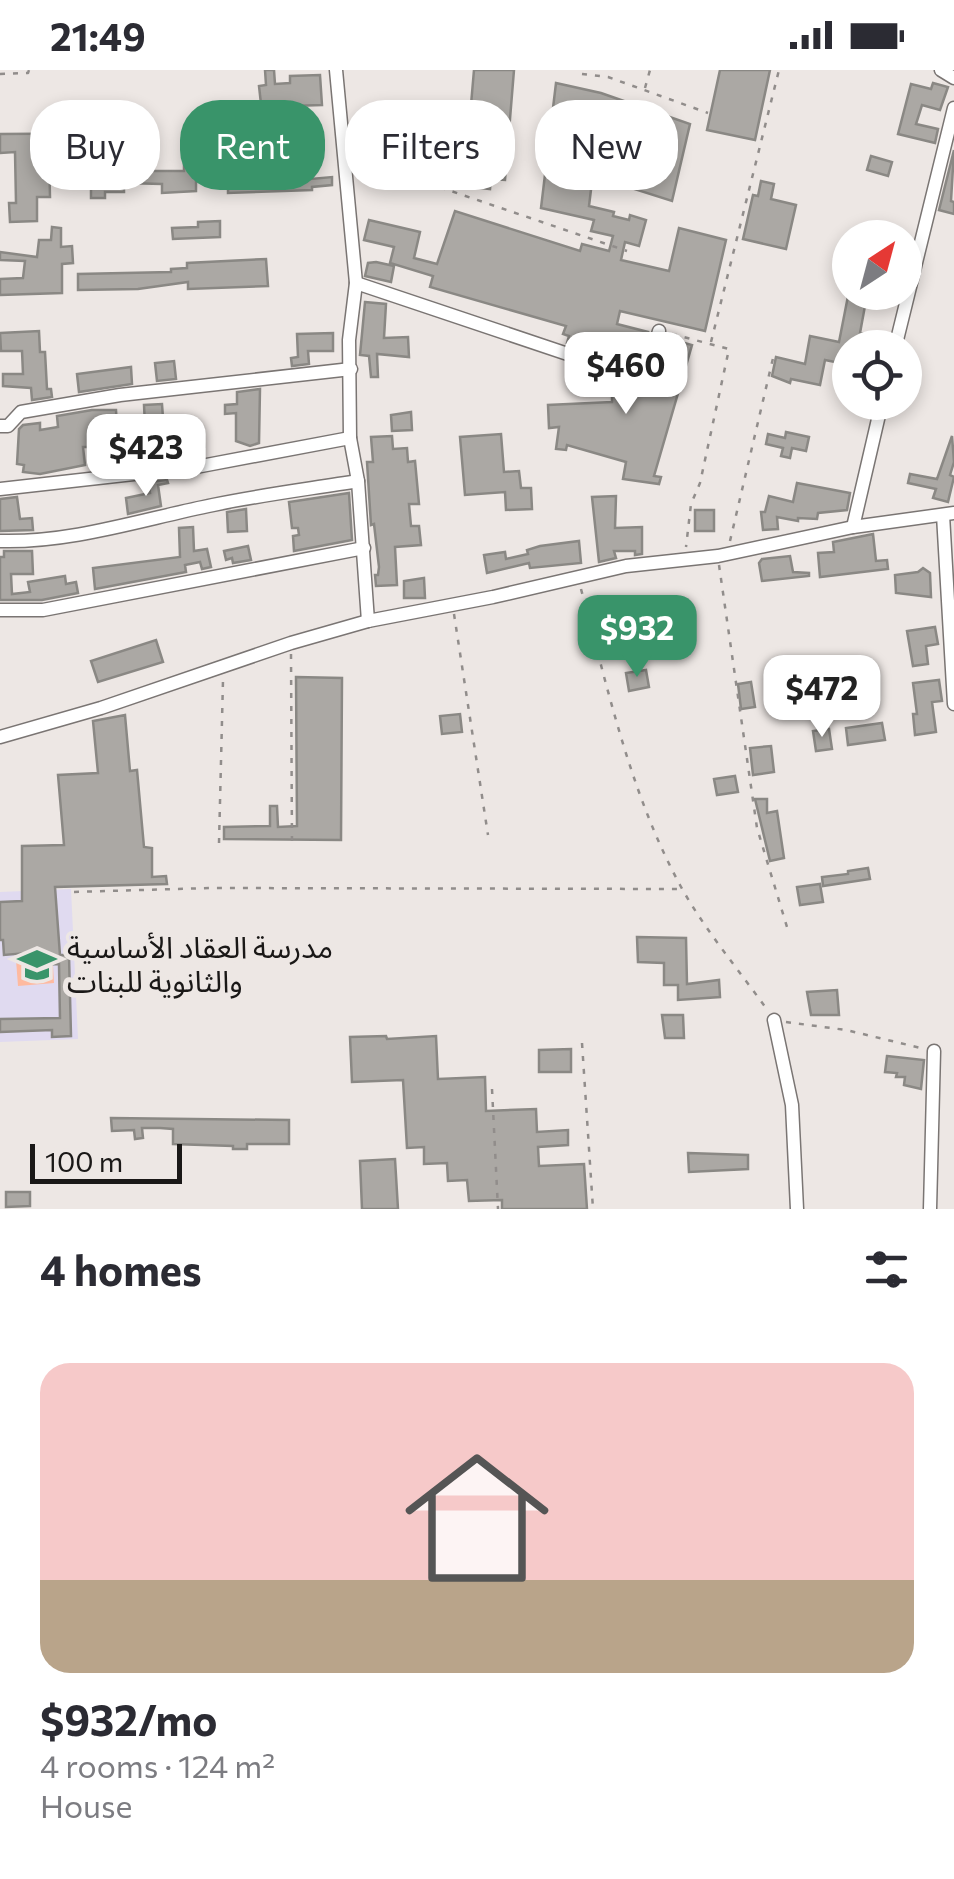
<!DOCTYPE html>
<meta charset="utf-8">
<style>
:root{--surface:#fff;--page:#f7f7f7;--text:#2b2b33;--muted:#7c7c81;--line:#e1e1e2;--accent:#39946a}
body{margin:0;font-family:Commissioner,"Noto Sans Arabic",sans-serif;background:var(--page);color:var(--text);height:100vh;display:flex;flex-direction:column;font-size:38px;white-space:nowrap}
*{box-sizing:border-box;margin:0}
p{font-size:32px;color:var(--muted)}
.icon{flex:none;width:55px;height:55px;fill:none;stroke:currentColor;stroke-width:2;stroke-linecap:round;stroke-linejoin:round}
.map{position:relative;height:1139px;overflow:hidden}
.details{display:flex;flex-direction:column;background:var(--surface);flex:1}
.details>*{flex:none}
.top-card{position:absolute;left:30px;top:30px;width:895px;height:90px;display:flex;gap:20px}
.needle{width:65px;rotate:36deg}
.controls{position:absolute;left:832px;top:150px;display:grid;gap:20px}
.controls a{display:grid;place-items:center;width:90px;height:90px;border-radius:50%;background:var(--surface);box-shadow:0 5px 15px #0003;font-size:50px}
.scale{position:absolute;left:30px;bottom:25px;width:152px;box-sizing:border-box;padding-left:10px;border:5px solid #1a1817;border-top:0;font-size:28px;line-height:35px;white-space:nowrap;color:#1a1817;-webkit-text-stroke:8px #ede7e4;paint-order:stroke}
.price{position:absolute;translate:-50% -85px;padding:0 22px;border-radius:20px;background:#fff;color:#222;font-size:32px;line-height:65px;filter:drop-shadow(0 2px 5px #0008)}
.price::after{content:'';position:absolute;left:50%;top:60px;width:30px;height:22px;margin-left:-15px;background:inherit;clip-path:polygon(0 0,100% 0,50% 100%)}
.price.on{background:var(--accent);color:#fff}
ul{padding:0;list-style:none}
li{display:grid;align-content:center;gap:20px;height:530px;padding:0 40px}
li+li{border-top:2px solid var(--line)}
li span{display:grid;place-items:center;height:310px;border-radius:30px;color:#555}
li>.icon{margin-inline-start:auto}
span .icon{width:180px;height:180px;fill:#fffc;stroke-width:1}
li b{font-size:42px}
h2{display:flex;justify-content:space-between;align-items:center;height:120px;padding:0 40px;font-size:42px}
.pill{padding:0 35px;border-radius:40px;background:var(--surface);box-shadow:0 5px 15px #0003;font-size:35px;line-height:90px}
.pill.on{background:var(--accent);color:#fff}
.status{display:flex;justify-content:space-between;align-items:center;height:70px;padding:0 50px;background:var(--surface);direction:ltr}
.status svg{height:28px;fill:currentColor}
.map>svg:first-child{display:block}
.education{fill:#e0daf0}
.green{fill:#febaa0}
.building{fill:#aba8a4;stroke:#8a8884;stroke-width:2.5}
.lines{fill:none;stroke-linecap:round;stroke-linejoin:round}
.minor-casing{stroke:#7a7573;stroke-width:15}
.path{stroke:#918d8b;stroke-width:2.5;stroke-dasharray:5 8;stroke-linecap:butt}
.minor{stroke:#fff;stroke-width:12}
.labels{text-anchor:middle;stroke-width:10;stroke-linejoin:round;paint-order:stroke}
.poi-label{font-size:30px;fill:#1a1817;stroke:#ede7e4;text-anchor:start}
</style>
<div class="status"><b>21:49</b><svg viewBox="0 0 49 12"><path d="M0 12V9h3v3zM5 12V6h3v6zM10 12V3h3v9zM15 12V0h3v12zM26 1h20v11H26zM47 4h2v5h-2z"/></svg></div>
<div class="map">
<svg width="954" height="1139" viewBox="0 0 954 1139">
<rect width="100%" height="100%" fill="#ede7e4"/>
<!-- education -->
<path class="education" d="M71,819L78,969L0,972V822Z"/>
<!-- green -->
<path class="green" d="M37,889L38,897L53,896L54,913L18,916L16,890Z"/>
<!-- building -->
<g class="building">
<path d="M265,0H274L275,14L290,13V6L320,5L322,35L290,36V32L261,34L259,16L266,15Z"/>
<path d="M474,0H514L505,110L491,109L490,119L464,116Z"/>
<path d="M720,0H770L755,70L707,60Z"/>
<path d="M556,13L601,23L690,54L672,131L631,118L633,108L594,95L589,136L614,142L613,146L629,150L630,145L646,150L639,176L625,172L621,190L669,201L679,158L726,170L705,261L620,241L617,254L648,262L638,297L567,273L569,266L563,264L566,256L430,217L433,206L390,193L394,177L364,170L369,150L420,162L414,188L437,194L455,141L580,181L582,174L609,181L613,166L591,161L594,150L541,138Z"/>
<path d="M933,13L948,17L940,40L922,35L916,54L938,59L935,73L898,64L911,14L931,19Z"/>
<path d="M146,63V66H156V77L147,78L150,101H184V94H196V121L162,123V114L124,113V122H105V128H91V102L108,101L107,83L49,82L50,127H37V151L10,152L9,133H16L15,82L0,83V64Z"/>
<path d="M246,64L308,67L311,109L332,107V115L312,117V120L228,123V111H246Z"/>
<path d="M954,80L951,131L954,132V144L939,140Z"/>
<path d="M431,83L450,88L445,108L426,102Z"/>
<path d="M871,86L892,92L888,106L867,100Z"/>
<path d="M761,111L774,114L771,129L796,135L786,179L743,169L753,125L758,126Z"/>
<path d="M220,151V167L173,169L172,158L198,157V152Z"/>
<path d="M52,157L61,158V177L72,176L73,193L62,194V223L0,225V209L23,208L25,191L0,190V182L37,187L39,170H51Z"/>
<path d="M266,189L268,216L188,219V212L138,219L78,220V204L171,202V199L187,198V193Z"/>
<path d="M376,192L394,196L391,212L365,206L368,193Z"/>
<path d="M849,221L867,225L860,263L883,268L881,278H850V295L825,290L820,315L791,309L790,313L772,306L776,287L805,294L810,266L839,272Z"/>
<path d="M365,232L386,234L384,268L408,267L409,287L377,284L378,307H371L369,286L360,285Z"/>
<path d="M39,261L40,282H45L47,319H51L52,327L32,330L31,318L3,316V304H23L22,281H1L0,263Z"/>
<path d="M333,263V281H308L309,294L292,296L291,288L298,287L297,264Z"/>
<path d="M667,268L692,275L654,406L661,407L659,414L623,409L626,392L567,375L566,380L556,379L559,357L549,358L548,335L612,332V319H580L586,301L642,319L651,318Z"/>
<path d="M174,291L176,309L157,311L155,293Z"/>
<path d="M131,297L132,314L79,322L77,304Z"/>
<path d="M260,319L259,373L250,376L236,371V343L225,344V335L237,334V322Z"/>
<path d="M162,334L164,362H180V357H203L204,377L196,378V386H181V377L123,381L121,357L145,356L144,335Z"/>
<path d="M92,340H116L117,358L97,360L98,377H83L85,395L40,404L23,402L24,395L17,394L19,359L23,355L40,353V360L58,357L57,346Z"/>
<path d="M411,342L412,360L392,361L391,345Z"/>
<path d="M786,362L809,367L806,381L792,378L790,388L781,386L783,378L766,374L768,364L785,368Z"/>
<path d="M501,364L504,402L519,401L521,418H531L532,439L506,440L505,422L465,425L460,367Z"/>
<path d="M392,366L393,379L407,378L408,392L415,391L419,434H409L411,456H419L421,475L395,477L397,515L376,516L375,505H378L379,497L374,454L371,455L367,392H373L371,367Z"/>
<path d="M952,366L954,392L950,405L954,407L948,432L933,428L936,419L908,413L910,404L937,409Z"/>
<path d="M167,410L168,413L158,415L161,436L128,444L126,428L150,423L148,412Z"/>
<path d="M797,413L850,423L847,440L818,443L817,449L798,448V451L777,447L778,459L763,460L761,442H765L769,426L793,432Z"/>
<path d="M349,423L352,470L294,481L293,466L299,465L298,458H292L289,432Z"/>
<path d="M616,426L615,458L642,457V484L635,485V481H614L616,488L599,492L592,427Z"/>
<path d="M17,427L20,449L32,448L33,460L0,461V429Z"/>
<path d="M246,439L247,461L228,462L227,442Z"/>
<rect x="695" y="440" width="19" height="21"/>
<path d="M193,457L194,481L207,479L211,497L202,499L200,492L185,495L186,502L95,519L93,498L180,487L179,458Z"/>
<path d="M873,464L876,491L887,490L888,499L820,507L818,483L834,482L833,472Z"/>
<path d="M579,471L581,493L530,498L529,493L487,503L484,485L505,482L506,489L528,484L527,480L540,476Z"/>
<path d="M248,476L251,490L233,493L232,488L226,490L224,481Z"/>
<path d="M4,481H32L33,504H11L12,524L30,522L28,512L65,506L66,514L76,512L78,523L42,530H0V487H4Z"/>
<path d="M790,486L793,502L809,503V506L762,511L759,493L762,489Z"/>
<path d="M923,498L930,503L931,527L896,523L895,505L918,502Z"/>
<path d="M424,508L425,528H404V511Z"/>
<path d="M935,557L938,574L926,576L928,594L913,596L907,561Z"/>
<path d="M156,570L163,592L98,612L91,591Z"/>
<path d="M860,591L862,610L844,612L841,594Z"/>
<path d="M823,596L827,623L838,622L839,631L806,637L807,644L789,647L787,635L770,638L767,612L806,607L805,598Z"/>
<path d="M646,600L649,617L629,621L626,603Z"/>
<path d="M296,607L342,608L341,770L224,769V757L270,756V736H277L278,757L297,756Z"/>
<path d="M939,610L942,631L932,632L936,662L915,665L913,644H917L913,613Z"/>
<path d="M751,612L755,637L741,639L738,614Z"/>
<path d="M460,644L462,662L442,664L440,646Z"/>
<path d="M125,645L130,701L137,700L144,777L152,778V807L166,806L167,814L55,817L60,885H69L71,966L52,967V960L0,962V949L60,948L59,894L40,895L39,882L4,885L3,870H0V832L22,831V776L64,775L58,705L98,703L93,651Z"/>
<path d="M882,653L885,670L848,675L846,658Z"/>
<path d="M829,659L832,679L816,681L813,661Z"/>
<path d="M771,676L774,702L753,705L750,678Z"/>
<path d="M735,706L738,722L717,725L714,709Z"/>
<path d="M755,729H767V743L777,741L784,788L770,791Z"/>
<path d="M868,798L870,809L823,816L822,807L848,804V801Z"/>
<path d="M820,814L823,832L800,835L797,817Z"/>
<path d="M637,867L686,868L687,914L719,910L720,927L678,930V915H664V893L638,892Z"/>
<path d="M837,920L839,945H811L807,922Z"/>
<path d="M662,945H683L684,968H665Z"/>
<path d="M386,966L387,969L436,966L438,1009L485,1007L486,1041L536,1039L537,1062L568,1060V1075L538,1077L539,1096L584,1094L587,1139H502V1130L469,1131L467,1110L448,1111L447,1093L424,1094V1077L407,1078L403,1010L352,1012L350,967Z"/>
<path d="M571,979V1002H539V980Z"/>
<path d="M887,986L924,990L921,1019L904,1015L905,1007H896L897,1003L885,1002Z"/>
<path d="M111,1048L289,1050V1074H247V1079H233V1076L173,1074V1059L160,1058H142L143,1068L135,1069L134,1060L112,1061Z"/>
<path d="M688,1083L748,1085V1099L689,1102Z"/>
<path d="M395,1089L398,1139H362L360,1091Z"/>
<path d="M6,1122H30V1136L6,1137Z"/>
</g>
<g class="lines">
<!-- minor casing -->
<g class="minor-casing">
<g id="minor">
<path d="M336,0L356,213L349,270L350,368L358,411L368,551"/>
<path d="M941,0L954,8"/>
<path d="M356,213L645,310L659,261"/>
<path d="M895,278L954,38"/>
<path d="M0,356H8L21,342L120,325L351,299"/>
<path d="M0,419L196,397L350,368"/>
<path d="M943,445L954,634"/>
<path d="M853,457L882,332"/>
<path d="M0,471C72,473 143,449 213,435C260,425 309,419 358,411"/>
<path d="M0,540H43L364,478"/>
<path d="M0,667L101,638L291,573L368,551L493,527L626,496L718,486L853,457L954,443"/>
<path d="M774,950L792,1035L797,1139"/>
<path d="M930,1139L934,981"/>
</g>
</g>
<!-- path -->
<g class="path">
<path d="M0,4L28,3L29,0"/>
<path d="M582,4L608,7L708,43"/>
<path d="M645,18L650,0"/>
<path d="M354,88L627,181"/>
<path d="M672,264L729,279L700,413L691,434L686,477"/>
<path d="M711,272L779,0"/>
<path d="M730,471L774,284"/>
<path d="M719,495L757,758L787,857"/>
<path d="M581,519C608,619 630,723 680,815C704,859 739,900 768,941"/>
<path d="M454,544L488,765"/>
<path d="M291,584L292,776"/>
<path d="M219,773L223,610"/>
<path d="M74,822L212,818L680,819"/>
<path d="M786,952L846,960L925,979"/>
<path d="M582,973L593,1139"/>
<path d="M492,1019L498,1139"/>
</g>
<!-- minor -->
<use href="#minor" class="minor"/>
</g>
<!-- icons -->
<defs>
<g id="school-bare" transform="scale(3)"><path d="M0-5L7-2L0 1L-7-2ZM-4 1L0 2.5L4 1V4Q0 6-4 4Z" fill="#39946a" stroke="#ede7e4" stroke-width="2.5" paint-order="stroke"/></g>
</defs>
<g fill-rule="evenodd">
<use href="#school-bare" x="37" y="895"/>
</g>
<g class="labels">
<!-- poi labels -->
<g class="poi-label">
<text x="67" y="888">مدرسة العقاد الأساسية<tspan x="67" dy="34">والثانوية للبنات</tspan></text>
</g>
</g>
</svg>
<div class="controls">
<a><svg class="needle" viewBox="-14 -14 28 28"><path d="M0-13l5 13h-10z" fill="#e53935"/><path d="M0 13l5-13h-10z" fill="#7c7c81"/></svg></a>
<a><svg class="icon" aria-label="locate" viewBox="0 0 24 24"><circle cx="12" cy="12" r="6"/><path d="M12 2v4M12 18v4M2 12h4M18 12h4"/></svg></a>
</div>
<div class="scale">100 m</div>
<b class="price" style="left:626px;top:347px">$460</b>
<b class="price" style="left:146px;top:429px">$423</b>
<b class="price on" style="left:637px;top:610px">$932</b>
<b class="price" style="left:822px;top:670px">$472</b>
<div class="top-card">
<a class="pill">Buy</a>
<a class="pill on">Rent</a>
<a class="pill">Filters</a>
<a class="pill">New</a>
</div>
</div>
<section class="details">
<h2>4 homes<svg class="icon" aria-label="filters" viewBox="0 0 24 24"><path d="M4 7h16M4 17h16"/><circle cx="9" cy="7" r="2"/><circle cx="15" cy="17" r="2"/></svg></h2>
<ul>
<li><span style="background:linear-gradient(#f6c9c9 70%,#b9a48a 0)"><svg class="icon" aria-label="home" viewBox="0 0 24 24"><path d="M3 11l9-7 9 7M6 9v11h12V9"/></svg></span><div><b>$932/mo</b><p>4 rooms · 124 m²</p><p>House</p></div></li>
</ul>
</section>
